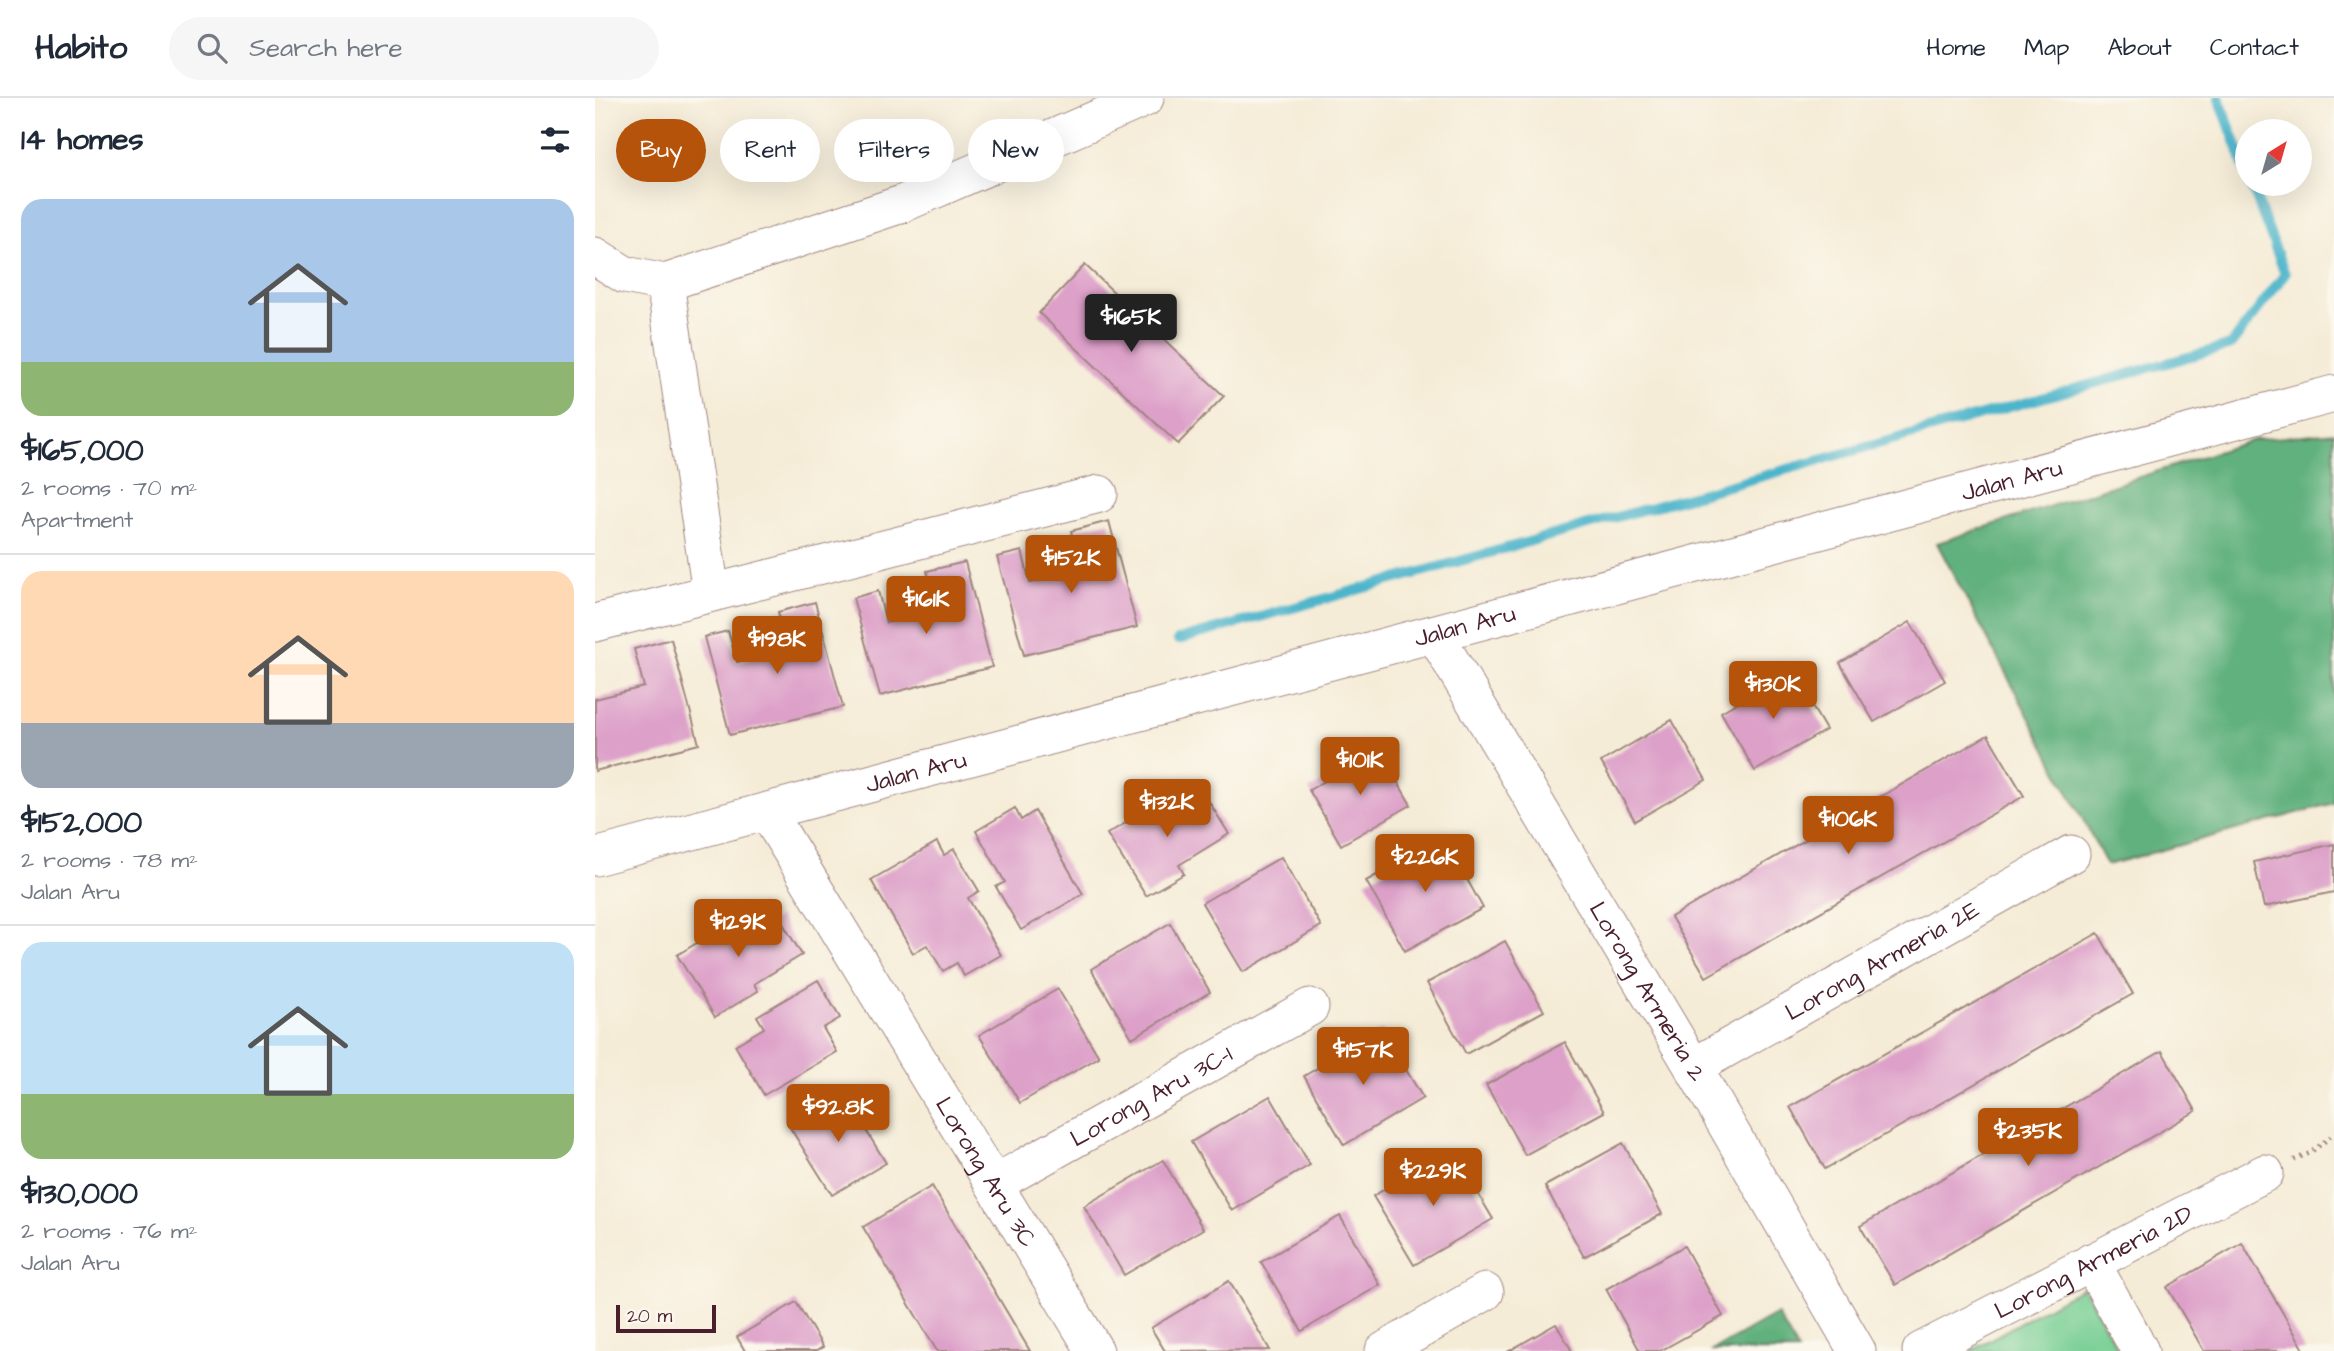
<!DOCTYPE html>
<meta charset="utf-8">
<style>
:root{--surface:#fff;--page:#f6f6f7;--text:#1f2937;--muted:#747a83;--line:#e0e1e3;--accent:#b45309}
body{margin:0;font-family:"Architects Daughter",sans-serif;background:var(--page);color:var(--text);height:100vh;display:flex;flex-direction:column;font-size:26px;white-space:nowrap}
*{box-sizing:border-box;margin:0}
p{font-size:23px;color:var(--muted)}
.icon{flex:none;width:38px;height:38px;fill:none;stroke:currentColor;stroke-width:2;stroke-linecap:round;stroke-linejoin:round}
.map{position:relative;flex:1;overflow:hidden}
.drawer{display:flex;flex-direction:column;background:var(--surface);width:595px}
.drawer>*{flex:none}
.top-card{position:absolute;left:21px;top:21px;width:665px;height:63px;display:flex;gap:14px}
.needle{width:46px;rotate:37deg}
.buttons{position:absolute;left:1640px;top:21px;display:grid;gap:14px}
.buttons a{display:grid;place-items:center;width:77px;height:77px;border-radius:50%;background:var(--surface);box-shadow:0 7px 28px #0002;font-size:35px}
.scale{position:absolute;left:21px;bottom:18px;width:100px;box-sizing:border-box;padding-left:7px;border:4px solid #4a1f2b;border-top:0;font-size:19px;line-height:24px;white-space:nowrap;color:#4a1f2b;-webkit-text-stroke:5px #fbf7ec;paint-order:stroke}
.price{position:absolute;translate:-50% -60px;padding:0 16px;border-radius:7px;background:var(--accent);color:#fff;font-size:23px;line-height:46px;filter:drop-shadow(0 2px 4px #0008)}
.price::after{content:'';position:absolute;left:50%;top:42px;width:21px;height:16px;margin-left:-10px;background:inherit;clip-path:polygon(0 0,100% 0,50% 100%)}
.price.active{background:#222;color:#fff}
ul{padding:0;list-style:none}
li{display:grid;align-content:center;gap:14px;height:371px;padding:0 21px}
li+li{border-top:2px solid var(--line)}
li span{display:grid;place-items:center;height:217px;border-radius:21px;color:#555}
li>.icon{margin-inline-start:auto}
span .icon{width:126px;height:126px;fill:#fffc;stroke-width:1}
li b{font-size:30px}
h2{display:flex;justify-content:space-between;align-items:center;height:84px;padding:0 21px;font-size:30px}
.tag{padding:0 24px;border-radius:32px;background:var(--surface);box-shadow:0 7px 28px #0002;font-size:24px;line-height:63px}
.tag.active{background:var(--accent);color:#fff}
header{display:flex;align-items:center;gap:42px;box-sizing:border-box;height:98px;padding:0 35px;background:var(--surface);border-bottom:2px solid var(--line)}
header strong{font-size:33px}
nav{display:flex;gap:38px;margin-inline-start:auto;font-size:24px}
.search{width:490px;height:63px;background:var(--page);display:flex;align-items:center;gap:18px;box-sizing:border-box;padding:0 24px;border-radius:38px;color:var(--muted);font-size:26px}
main{display:flex;flex:1;min-height:0}
.map>svg:first-child{display:block}
.green{fill:#76ce93;stroke:#60765f;stroke-width:2}
.forest{fill:#60b17d;stroke:#556854;stroke-width:2}
.lines{fill:none;stroke-linecap:round;stroke-linejoin:round}
.stream{stroke:#4db5cb;stroke-width:10}
.building{fill:#dda0c9}
.street-casing{stroke:#a08681;stroke-width:39}
.path{stroke:#a08681;stroke-width:4.5;stroke-dasharray:2 5;stroke-linecap:butt}
.street{stroke:#fff;stroke-width:37}
.labels{text-anchor:middle;stroke-width:7;stroke-linejoin:round;paint-order:stroke}
.street-label{font-size:24px;fill:#4a1f2b;stroke:#fbf7ec}
</style>
<header>
<strong>Habito</strong>
<div class="search"><svg class="icon" aria-label="search" viewBox="0 0 24 24"><circle cx="10" cy="10" r="6"/><path d="M15 15l6 6"/></svg>Search here</div>
<nav><a>Home</a><a>Map</a><a>About</a><a>Contact</a></nav>
</header>
<main>
<section class="drawer">
<h2>14 homes<svg class="icon" aria-label="filters" viewBox="0 0 24 24"><path d="M4 7h16M4 17h16"/><circle cx="9" cy="7" r="2"/><circle cx="15" cy="17" r="2"/></svg></h2>
<ul>
<li><span style="background:linear-gradient(#a9c7e8 75%,#8fb573 0)"><svg class="icon" aria-label="home" viewBox="0 0 24 24"><path d="M3 11l9-7 9 7M6 9v11h12V9"/></svg></span><div><b>$165,000</b><p>2 rooms · 70 m²</p><p>Apartment</p></div></li>
<li><span style="background:linear-gradient(#ffd9b3 70%,#9aa5b1 0)"><svg class="icon" aria-label="home" viewBox="0 0 24 24"><path d="M3 11l9-7 9 7M6 9v11h12V9"/></svg></span><div><b>$152,000</b><p>2 rooms · 78 m²</p><p>Jalan Aru</p></div></li>
<li><span style="background:linear-gradient(#bfe0f5 70%,#8fb573 0)"><svg class="icon" aria-label="home" viewBox="0 0 24 24"><path d="M3 11l9-7 9 7M6 9v11h12V9"/></svg></span><div><b>$130,000</b><p>2 rooms · 76 m²</p><p>Jalan Aru</p></div></li>
</ul>
</section>
<div class="map">
<svg width="1739" height="1253" viewBox="0 0 1739 1253">
<rect width="100%" height="100%" fill="#fbf7ec"/>
<filter id="ink" filterUnits="userSpaceOnUse"><feTurbulence type="fractalNoise" baseFrequency=".0143" numOctaves="2"/><feDisplacementMap in="SourceGraphic" scale="14" xChannelSelector="R" yChannelSelector="G"/><feConvolveMatrix kernelMatrix="1 2 1 2 8 2 1 2 1" color-interpolation-filters="sRGB"/></filter>
<filter id="wash" filterUnits="userSpaceOnUse"><feTurbulence type="fractalNoise" baseFrequency=".00686" numOctaves="4" result="noise"/><feDisplacementMap in="SourceGraphic" scale="28" xChannelSelector="R" yChannelSelector="G"/><feGaussianBlur stdDeviation="1.57" result="paint"/><feColorMatrix in="noise" values="0 0 0 0 0 0 0 0 0 0 0 0 0 0 0 0 0 1.4 0 .05"/><feComposite in="paint" operator="in"/></filter>
<g filter="url(#wash)">
<rect width="100%" height="100%" fill="#f5ecd7"/>
<!-- green -->
<path class="green" d="M1488,1189L1524,1253H1375Z"/>
<!-- forest -->
<g class="forest">
<path d="M1739,334V705L1512,767L1342,445L1658,342Z"/>
<path d="M1182,1216L1203,1253H1117Z"/>
</g>
<g class="lines">
<!-- stream -->
<g class="stream">
<path d="M1624,0L1652,75"/>
<path d="M583,542L1636,247L1690,176L1656,86"/>
</g>
</g>
<g id="blocks">
<!-- building -->
<g class="building">
<path d="M490,167L629,298L583,346L444,215Z"/>
<path d="M514,423L542,529L429,557L402,459L427,453L435,485L486,472L476,433Z"/>
<path d="M370,464L397,569L285,598L258,500L283,493L291,525L342,512L332,473Z"/>
<path d="M220,504L248,609L135,637L109,539L133,533L142,564L192,551L183,514Z"/>
<path d="M1315,524L1350,583L1279,624L1245,565Z"/>
<path d="M76,541L104,646L0,673V601L49,589L39,551Z"/>
<path d="M1196,573L1231,632L1160,673L1126,614Z"/>
<path d="M1077,622L1111,682L1040,723L1006,664Z"/>
<path d="M1393,637L1429,698L1111,879L1076,819Z"/>
<path d="M784,652L816,707L746,747L714,692Z"/>
<path d="M591,689L600,706L611,699L634,736L584,767L589,776L551,798L512,736Z"/>
<path d="M420,710L426,722L440,713L488,796L426,832L401,789L410,784L381,733Z"/>
<path d="M849,740L888,810L810,853L771,783Z"/>
<path d="M342,744L349,757L359,751L384,793L373,800L406,857L369,878L362,865L348,873L332,847L318,855L276,782Z"/>
<path d="M1739,746V794L1669,809L1659,764Z"/>
<path d="M686,759L726,828L648,874L607,805Z"/>
<path d="M165,807L175,824L184,819L207,857L159,886L163,893L120,919L82,857Z"/>
<path d="M575,825L615,894L537,940L496,871Z"/>
<path d="M1503,835L1538,896L1230,1071L1195,1009Z"/>
<path d="M910,843L949,913L871,956L832,885Z"/>
<path d="M223,882L245,920L228,930L242,954L169,997L140,947L169,930L162,918Z"/>
<path d="M463,891L504,959L425,1005L384,937Z"/>
<path d="M787,932L828,1000L749,1047L709,978Z"/>
<path d="M970,944L1009,1014L930,1057L891,987Z"/>
<path d="M1567,953L1601,1013L1300,1187L1265,1128Z"/>
<path d="M248,995L291,1065L237,1097L194,1028Z"/>
<path d="M675,998L715,1067L637,1113L596,1044Z"/>
<path d="M1028,1045L1067,1116L989,1159L950,1088Z"/>
<path d="M857,1052L898,1121L819,1167L778,1098Z"/>
<path d="M568,1062L608,1131L529,1177L489,1108Z"/>
<path d="M337,1088L435,1253H342L268,1129Z"/>
<path d="M745,1118L785,1187L707,1233L666,1164Z"/>
<path d="M1647,1145L1710,1253H1609L1572,1189Z"/>
<path d="M1089,1148L1128,1218L1065,1253H1045L1011,1191Z"/>
<path d="M634,1183L675,1252L570,1253L556,1230Z"/>
<path d="M201,1204L228,1249L221,1253H150L142,1239Z"/>
<path d="M961,1226L977,1253H914Z"/>
</g>
</g>
</g>
<g filter="url(#ink)">
<use href="#blocks" fill-opacity="0" stroke="#a08681" stroke-width="2"/>
<g class="lines">
<!-- street casing -->
<g class="street-casing">
<g id="street">
<path d="M0,158L30,177L70,185L307,106L550,0"/>
<path d="M70,185L116,495"/>
<path d="M0,525L504,396"/>
<path id="s1" d="M840,537L1098,969L1262,1253"/>
<path id="s2" d="M173,715L500,1253"/>
<path id="s3" d="M0,759L1739,296"/>
<path id="s4" d="M1098,969L1476,756"/>
<path id="s5" d="M399,1086L715,909"/>
<path d="M1496,1164L1545,1253"/>
<path d="M789,1253L890,1194"/>
<path id="s6" d="M1326,1253L1670,1075"/>
</g>
</g>
<!-- path -->
<path class="path" d="M1699,1062L1715,1055L1739,1036"/>
<!-- street -->
<use href="#street" class="street"/>
</g>
</g>
<g class="labels">
<!-- street labels -->
<g class="street-label">
<text dy="8" stroke="none"><textPath href="#s3" startOffset="1466">Jalan Aru</textPath></text>
<text dy="8" stroke="none"><textPath href="#s3" startOffset="900">Jalan Aru</textPath></text>
<text dy="8" stroke="none"><textPath href="#s3" startOffset="332">Jalan Aru</textPath></text>
<text dy="8" stroke="none"><textPath href="#s4" startOffset="217">Lorong Armeria 2E</textPath></text>
<text dy="8" stroke="none"><textPath href="#s1" startOffset="415">Lorong Armeria 2</textPath></text>
<text dy="8" stroke="none"><textPath href="#s5" startOffset="180">Lorong Aru 3C-1</textPath></text>
<text dy="8" stroke="none"><textPath href="#s2" startOffset="420">Lorong Aru 3C</textPath></text>
<text dy="8" stroke="none"><textPath href="#s6" startOffset="194">Lorong Armeria 2D</textPath></text>
</g>
</g>
</svg>
<div class="buttons">
<a><svg class="needle" viewBox="-14 -14 28 28"><path d="M0-13l5 13h-10z" fill="#e53935"/><path d="M0 13l5-13h-10z" fill="#747a83"/></svg></a>
</div>
<div class="scale">20 m</div>
<b class="price active" style="left:536px;top:256px">$165K</b>
<b class="price" style="left:476px;top:497px">$152K</b>
<b class="price" style="left:331px;top:538px">$161K</b>
<b class="price" style="left:182px;top:578px">$198K</b>
<b class="price" style="left:1178px;top:623px">$130K</b>
<b class="price" style="left:765px;top:699px">$101K</b>
<b class="price" style="left:572px;top:741px">$132K</b>
<b class="price" style="left:1253px;top:758px">$106K</b>
<b class="price" style="left:830px;top:796px">$226K</b>
<b class="price" style="left:143px;top:861px">$129K</b>
<b class="price" style="left:768px;top:989px">$157K</b>
<b class="price" style="left:243px;top:1046px">$92.8K</b>
<b class="price" style="left:1433px;top:1070px">$235K</b>
<b class="price" style="left:838px;top:1110px">$229K</b>
<div class="top-card">
<a class="tag active">Buy</a>
<a class="tag">Rent</a>
<a class="tag">Filters</a>
<a class="tag">New</a>
</div>
</div>
</main>
